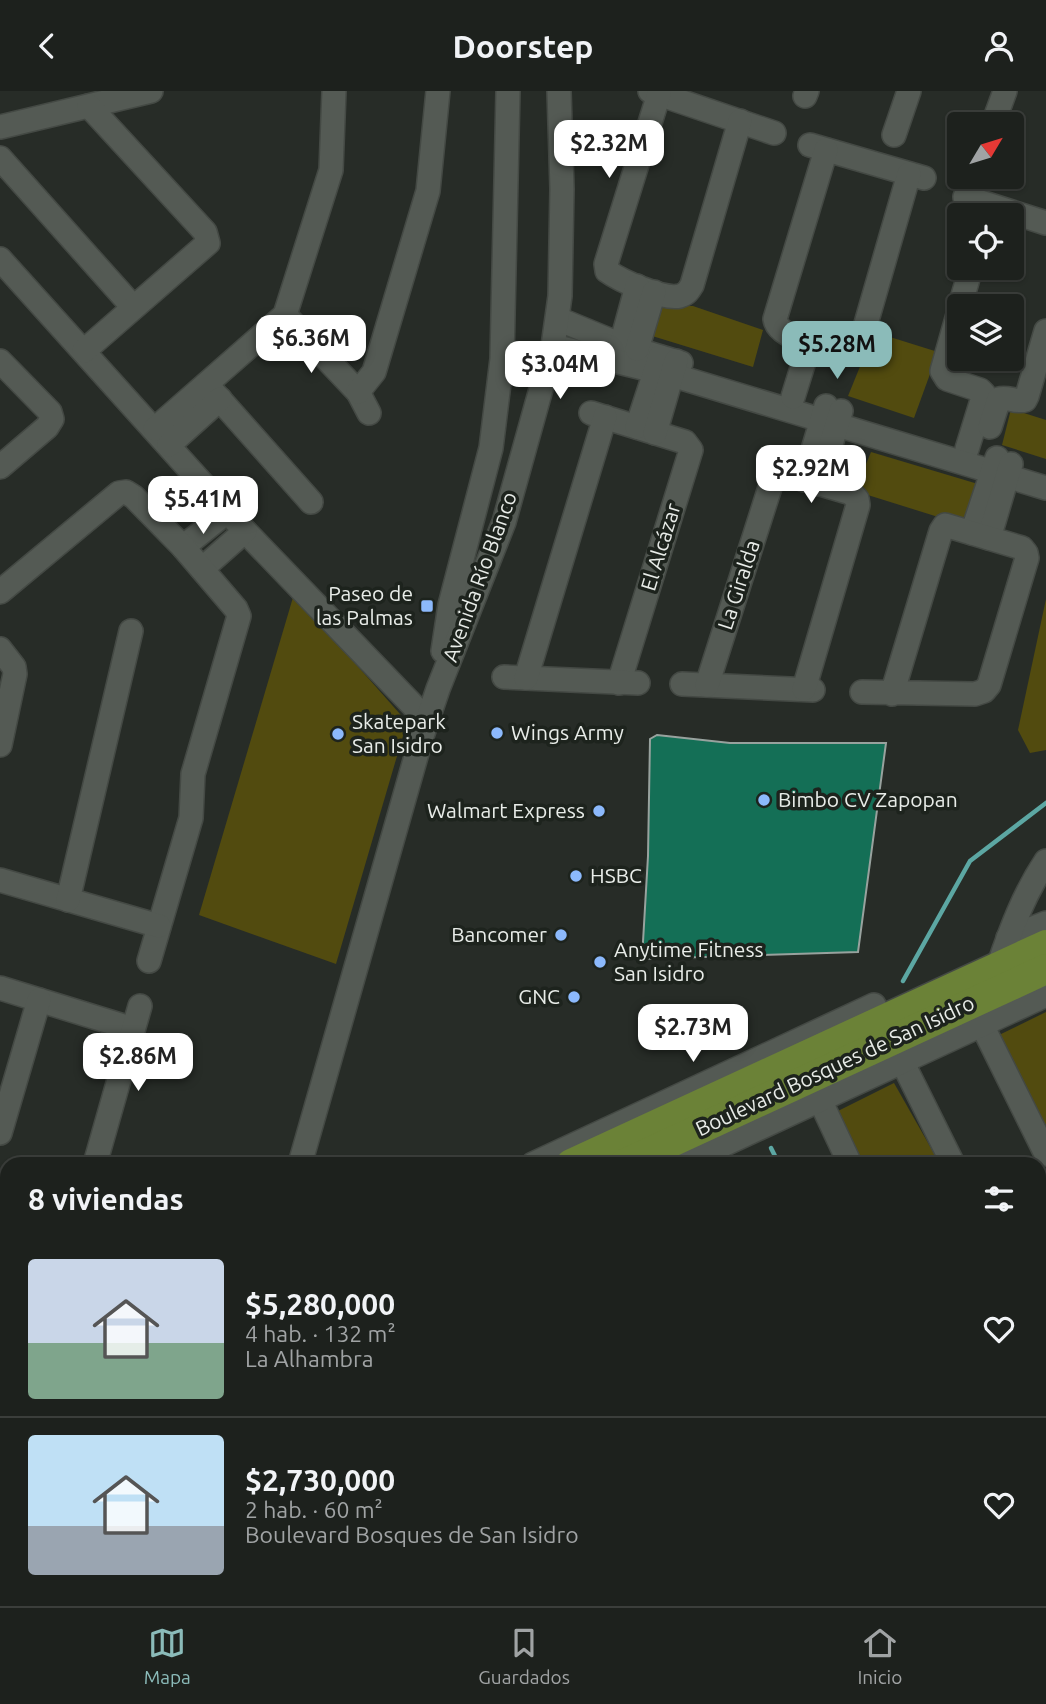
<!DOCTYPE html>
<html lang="es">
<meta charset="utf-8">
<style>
:root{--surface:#1d211d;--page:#252926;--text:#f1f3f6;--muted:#a0a3a4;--line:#3b3e3b;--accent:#8bbbb9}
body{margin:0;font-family:Ubuntu,sans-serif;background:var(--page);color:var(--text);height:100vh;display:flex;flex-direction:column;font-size:26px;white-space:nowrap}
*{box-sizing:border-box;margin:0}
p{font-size:23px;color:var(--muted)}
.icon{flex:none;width:38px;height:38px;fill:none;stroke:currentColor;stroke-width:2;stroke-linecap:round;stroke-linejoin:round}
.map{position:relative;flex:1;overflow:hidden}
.details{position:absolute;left:0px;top:1066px;width:1046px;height:450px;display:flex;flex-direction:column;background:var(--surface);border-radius:21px 21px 0 0;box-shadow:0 2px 5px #0004,0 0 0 2px var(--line)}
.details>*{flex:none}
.needle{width:46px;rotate:52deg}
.fabs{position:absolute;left:947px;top:21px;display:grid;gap:14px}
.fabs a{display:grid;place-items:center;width:77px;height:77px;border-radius:7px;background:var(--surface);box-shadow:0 2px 5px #0004,0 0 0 2px var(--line);font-size:35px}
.price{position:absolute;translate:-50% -60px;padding:0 16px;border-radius:14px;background:#fff;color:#222;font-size:23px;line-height:46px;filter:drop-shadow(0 2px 4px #0008)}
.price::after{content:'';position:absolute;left:50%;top:42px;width:21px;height:16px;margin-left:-10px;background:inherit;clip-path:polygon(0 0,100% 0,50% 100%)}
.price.active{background:var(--accent);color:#111}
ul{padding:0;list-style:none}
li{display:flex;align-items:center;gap:21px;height:175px;padding:0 28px}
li+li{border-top:2px solid var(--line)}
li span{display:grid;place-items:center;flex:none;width:196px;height:140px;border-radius:7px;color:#555}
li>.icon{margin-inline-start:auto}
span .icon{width:84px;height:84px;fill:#fffc;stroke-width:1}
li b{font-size:30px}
h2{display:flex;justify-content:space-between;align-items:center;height:84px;padding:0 28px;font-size:30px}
header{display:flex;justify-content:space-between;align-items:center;height:91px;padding:0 28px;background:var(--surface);font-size:32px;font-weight:600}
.dock{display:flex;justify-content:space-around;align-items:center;height:98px;border-top:2px solid var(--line);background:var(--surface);font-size:19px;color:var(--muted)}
.dock a{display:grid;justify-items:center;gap:4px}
.dock .active{color:var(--accent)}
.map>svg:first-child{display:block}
.green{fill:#524b0f}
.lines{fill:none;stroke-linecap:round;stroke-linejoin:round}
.stream{stroke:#5ca7a3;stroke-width:4.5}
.building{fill:#146f56;stroke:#98a29e;stroke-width:2}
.minor-casing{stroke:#444944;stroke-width:26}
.major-casing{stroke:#444944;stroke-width:33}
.minor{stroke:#545a54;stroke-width:23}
.major{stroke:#6b8237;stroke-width:30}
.poi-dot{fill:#8cb9fc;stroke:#1d231d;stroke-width:2.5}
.labels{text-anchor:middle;stroke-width:7;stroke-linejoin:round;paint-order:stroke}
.street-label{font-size:21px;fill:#e8ece8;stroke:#1d231d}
.poi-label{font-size:21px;fill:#e8ece8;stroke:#1d231d;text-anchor:start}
</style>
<header><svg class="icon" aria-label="back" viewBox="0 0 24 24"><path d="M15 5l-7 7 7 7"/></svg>Doorstep<svg class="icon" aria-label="person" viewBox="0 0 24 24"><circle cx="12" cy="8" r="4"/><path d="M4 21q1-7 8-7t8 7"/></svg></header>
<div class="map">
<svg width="1046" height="1515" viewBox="0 0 1046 1515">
<rect width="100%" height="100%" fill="#272c27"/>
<!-- green -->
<g class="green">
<path d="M660,207L683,215H693L763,239L753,276L649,244Z"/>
<path d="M874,241L938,261L914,327L848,305Z"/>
<path d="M1011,318L1046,329V368L1002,354Z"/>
<path d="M871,361L978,393L967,435L855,400Z"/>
<path d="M294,503L407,631L336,873L199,824Z"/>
<path d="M1046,508V659L1030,662L1018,639Z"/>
<path d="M1046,921V1033L1042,1035L997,945Z"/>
<path d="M894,992L940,1073H863L834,1022Z"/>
</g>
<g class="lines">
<!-- stream -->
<g class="stream">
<path d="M903,890L970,770L1046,712"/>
<path d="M771,1057L779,1073"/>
<path d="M777,1515L778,1508"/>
</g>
</g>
<!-- building -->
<path class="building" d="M657,644L730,652H886L858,861L642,868L648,765L650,648Z"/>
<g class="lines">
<!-- minor casing -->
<g class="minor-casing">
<g id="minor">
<path d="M650,0L774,42"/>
<path d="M659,3L606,173L607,180C621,190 663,209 680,205C687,203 689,199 692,194L740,30"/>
<path d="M805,5L807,0"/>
<path d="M993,33L1005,0"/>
<path d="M0,36L151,0"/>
<path d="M894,44L909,0"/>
<path d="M810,54L924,87"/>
<path d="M826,59L775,228C778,250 837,260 856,258L861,250L909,83"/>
<path d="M0,67L133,216"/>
<path d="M965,106L1046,132"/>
<path d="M0,168L245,440L427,629"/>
<path d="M960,215L971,177"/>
<path d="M959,220L942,280L947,288L980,299L984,303L967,358"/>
<path d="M285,224L358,301L369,322"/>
<path d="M558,228L621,254L681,272"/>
<path d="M621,254L637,195"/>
<path d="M553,255L672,284L1046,397"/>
<path d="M637,258L654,201"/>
<path d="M84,260L208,152L205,141L89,15"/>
<path d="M0,270L50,321L52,328L47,336L0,376"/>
<path d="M207,294L311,411"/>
<path d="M358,301L374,281L428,100L438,0"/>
<path d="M793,306L810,251"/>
<path d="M591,322L685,351L691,359L619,592"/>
<path d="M637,336L660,266"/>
<path d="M990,336L999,308C1008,305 1016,312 1025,309L1027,305L1046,240"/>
<path d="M155,338L285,224L331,79L334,0"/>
<path d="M655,342L676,270"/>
<path d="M169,354L220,308"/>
<path d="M804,389L826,315"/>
<path d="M819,393L841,320"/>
<path d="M972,442L997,367"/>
<path d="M989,447L1011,373"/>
<path d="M183,456L228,420"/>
<path d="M202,478L245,440"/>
<path d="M0,501L119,402L126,401L134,406L183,456L236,518L239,525L193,683L191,727L149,870"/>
<path d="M0,558L14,576L15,583L0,654"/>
<path d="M443,560L450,514L491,357L502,268L508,0"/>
<path d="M504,586L638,592"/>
<path d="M526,587L605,326"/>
<path d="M682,593L813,599"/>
<path d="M707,594L773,387L777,383L783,382L851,402L857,408L858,414L804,598"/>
<path d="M862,601L975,603L984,600L989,594L1027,467L1026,462L1022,457L945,434L941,440L892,603"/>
<path d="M0,789L159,835"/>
<path d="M68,809L131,540"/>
<path d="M1008,847L1046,832"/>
<path d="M998,876C1011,838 1024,803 1046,770"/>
<path d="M0,897L133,938"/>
<path d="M982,934L1046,1063"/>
<path d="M820,1009L850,1073"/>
<path d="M0,1042L39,909"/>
<path d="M95,1073L140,915"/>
<path d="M300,1073L421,648L438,598L504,431L553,255L560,205L562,98L559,0"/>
<path d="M533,1073L874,914L953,1073"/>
<path d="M682,1073L1046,904"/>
<path d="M1040,1144L1046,1141"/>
<path d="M1040,1199L1046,1196"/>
<path d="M0,1245L7,1242"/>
<path d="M0,1280L7,1295"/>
<path d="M0,1320L7,1316"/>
<path d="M1040,1330L1046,1340"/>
<path d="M0,1389L7,1386"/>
<path d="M0,1454L7,1451"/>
<path d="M1040,1458L1046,1456"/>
<path d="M129,1508L132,1515"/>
<path d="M334,1508L336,1515"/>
<path d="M522,1508L526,1515"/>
<path d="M98,1515L112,1508"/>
<path d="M598,1515L612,1508"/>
<path d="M859,1515L869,1508"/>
</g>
</g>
<!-- major casing -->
<g class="major-casing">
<g id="major">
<path d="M571,1073L1046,854"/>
<path d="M624,1073L1046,878"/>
<path d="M0,1338L7,1335"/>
</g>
</g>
<!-- minor -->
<use href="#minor" class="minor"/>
<!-- major -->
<use href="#major" class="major"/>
</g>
<!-- markers -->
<g class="poi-dot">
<rect x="420" y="508" width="14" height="14" rx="3.5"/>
<circle cx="497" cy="642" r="7"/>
<circle cx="338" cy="643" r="7"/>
<circle cx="764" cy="709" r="7"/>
<circle cx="599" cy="720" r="7"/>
<circle cx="576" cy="785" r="7"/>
<circle cx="561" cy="844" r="7"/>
<circle cx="600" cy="871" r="7"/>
<circle cx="574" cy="906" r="7"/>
</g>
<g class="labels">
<!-- street labels -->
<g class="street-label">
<text transform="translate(661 456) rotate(-73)" y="7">El Alcázar</text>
<text transform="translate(480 486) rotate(-70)" y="7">Avenida Río Blanco</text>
<text transform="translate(739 494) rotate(-72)" y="7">La Giralda</text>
<text transform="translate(835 975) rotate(-25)" y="7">Boulevard Bosques de San Isidro</text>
</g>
<!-- poi labels -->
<g class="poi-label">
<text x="413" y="510" text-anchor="end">Paseo de<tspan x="413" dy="24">las Palmas</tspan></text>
<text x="352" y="638">Skatepark<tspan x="352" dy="24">San Isidro</tspan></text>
<text x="511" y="649">Wings Army</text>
<text x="778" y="716">Bimbo CV Zapopan</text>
<text x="585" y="727" text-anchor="end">Walmart Express</text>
<text x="590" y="792">HSBC</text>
<text x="547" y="851" text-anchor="end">Bancomer</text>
<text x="614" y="866">Anytime Fitness<tspan x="614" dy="24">San Isidro</tspan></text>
<text x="560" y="913" text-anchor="end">GNC</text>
</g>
</g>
</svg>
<div class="fabs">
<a><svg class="needle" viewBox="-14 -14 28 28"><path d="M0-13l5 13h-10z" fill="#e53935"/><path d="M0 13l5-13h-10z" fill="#a0a3a4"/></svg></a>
<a><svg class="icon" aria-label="locate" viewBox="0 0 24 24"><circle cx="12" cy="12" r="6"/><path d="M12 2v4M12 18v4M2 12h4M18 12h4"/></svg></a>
<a><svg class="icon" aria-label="layers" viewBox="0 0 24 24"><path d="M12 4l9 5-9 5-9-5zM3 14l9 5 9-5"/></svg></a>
</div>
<b class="price" style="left:609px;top:89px">$2.32M</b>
<b class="price" style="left:311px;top:284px">$6.36M</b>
<b class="price active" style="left:837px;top:290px">$5.28M</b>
<b class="price" style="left:560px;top:310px">$3.04M</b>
<b class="price" style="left:811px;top:414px">$2.92M</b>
<b class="price" style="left:203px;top:445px">$5.41M</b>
<b class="price" style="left:693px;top:973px">$2.73M</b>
<b class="price" style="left:138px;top:1002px">$2.86M</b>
<section class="details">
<h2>8 viviendas<svg class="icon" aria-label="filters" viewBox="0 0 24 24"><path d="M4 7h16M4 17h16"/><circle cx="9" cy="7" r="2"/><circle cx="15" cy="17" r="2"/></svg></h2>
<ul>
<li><span style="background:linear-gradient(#c9d6e8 60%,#7fa58c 0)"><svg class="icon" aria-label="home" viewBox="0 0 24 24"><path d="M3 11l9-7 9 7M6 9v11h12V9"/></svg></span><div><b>$5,280,000</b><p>4 hab. · 132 m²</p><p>La Alhambra</p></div><svg class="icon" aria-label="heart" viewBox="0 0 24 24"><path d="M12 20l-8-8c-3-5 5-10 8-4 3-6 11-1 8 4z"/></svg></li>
<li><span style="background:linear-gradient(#bfe0f5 65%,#9aa5b1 0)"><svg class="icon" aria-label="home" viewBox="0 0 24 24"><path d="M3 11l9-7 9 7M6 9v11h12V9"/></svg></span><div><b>$2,730,000</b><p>2 hab. · 60 m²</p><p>Boulevard Bosques de San Isidro</p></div><svg class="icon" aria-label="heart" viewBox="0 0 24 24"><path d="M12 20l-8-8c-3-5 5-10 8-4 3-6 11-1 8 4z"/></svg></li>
</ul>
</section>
</div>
<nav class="dock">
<a class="active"><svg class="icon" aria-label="map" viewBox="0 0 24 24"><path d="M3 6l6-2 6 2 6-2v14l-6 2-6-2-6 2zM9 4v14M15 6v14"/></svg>Mapa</a>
<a><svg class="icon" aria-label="saved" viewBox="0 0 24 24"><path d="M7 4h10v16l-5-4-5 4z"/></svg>Guardados</a>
<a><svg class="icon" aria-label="home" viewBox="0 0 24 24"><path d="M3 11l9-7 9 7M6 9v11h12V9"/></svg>Inicio</a>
</nav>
